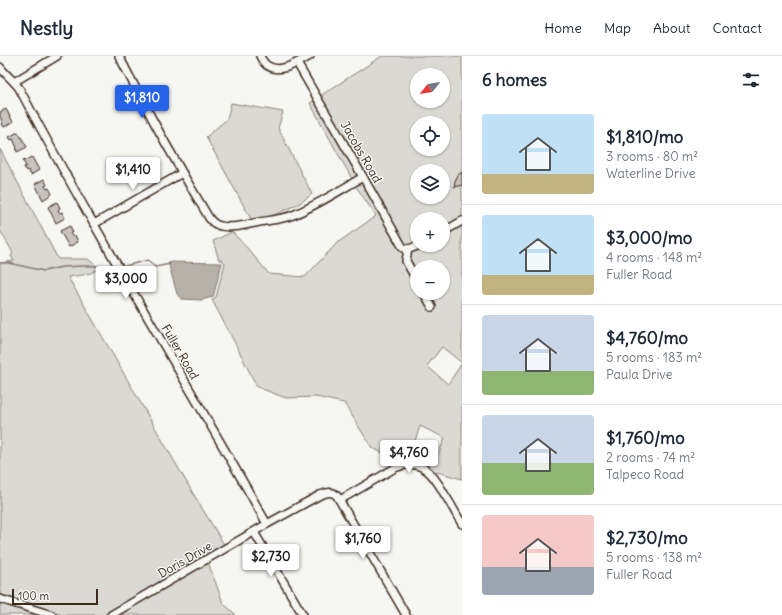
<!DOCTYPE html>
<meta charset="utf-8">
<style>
:root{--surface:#fff;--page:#f6f6f7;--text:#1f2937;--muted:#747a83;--line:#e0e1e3;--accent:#2563eb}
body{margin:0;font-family:Delius,sans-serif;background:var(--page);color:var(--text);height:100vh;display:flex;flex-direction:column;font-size:15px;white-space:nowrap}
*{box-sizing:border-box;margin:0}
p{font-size:13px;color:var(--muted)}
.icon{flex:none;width:22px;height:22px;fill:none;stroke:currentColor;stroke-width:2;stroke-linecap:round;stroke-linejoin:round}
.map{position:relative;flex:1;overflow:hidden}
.panel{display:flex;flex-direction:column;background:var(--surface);width:320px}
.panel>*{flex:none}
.needle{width:26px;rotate:240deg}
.fabs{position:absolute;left:410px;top:12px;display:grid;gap:8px}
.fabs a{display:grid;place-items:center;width:40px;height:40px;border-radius:50%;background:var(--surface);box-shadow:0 1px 3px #0004;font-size:20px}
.scale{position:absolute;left:12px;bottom:10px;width:86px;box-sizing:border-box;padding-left:4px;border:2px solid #3b2a1e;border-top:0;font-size:11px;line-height:14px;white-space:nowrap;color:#3b2a1e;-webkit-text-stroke:3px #f6f6f2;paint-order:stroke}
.price{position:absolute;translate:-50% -34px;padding:0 9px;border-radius:4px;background:#fff;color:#222;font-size:13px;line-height:26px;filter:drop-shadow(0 1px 2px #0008)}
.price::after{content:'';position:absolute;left:50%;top:24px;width:12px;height:9px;margin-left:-6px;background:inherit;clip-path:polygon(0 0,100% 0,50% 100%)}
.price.on{background:var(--accent);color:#fff}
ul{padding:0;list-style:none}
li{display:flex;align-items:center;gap:12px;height:100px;padding:0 20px}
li+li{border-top:1px solid var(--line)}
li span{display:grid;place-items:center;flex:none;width:112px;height:80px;border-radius:4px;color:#555}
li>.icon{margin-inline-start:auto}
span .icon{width:48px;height:48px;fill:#fffc;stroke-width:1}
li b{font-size:17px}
h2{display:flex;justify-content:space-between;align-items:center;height:48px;padding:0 20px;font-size:17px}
header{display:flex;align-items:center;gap:24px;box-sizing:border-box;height:56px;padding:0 20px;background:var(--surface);border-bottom:1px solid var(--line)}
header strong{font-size:19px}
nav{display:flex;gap:22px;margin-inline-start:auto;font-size:14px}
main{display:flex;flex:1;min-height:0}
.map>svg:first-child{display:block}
.green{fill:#dad9d3;stroke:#8a8278;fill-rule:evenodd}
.water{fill:#b6b0a9;stroke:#857a71}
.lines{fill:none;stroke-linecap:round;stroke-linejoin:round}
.stream{stroke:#857a71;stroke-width:1.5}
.building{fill:#c8c3be;stroke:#3b2a1e}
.minor-casing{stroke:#3b2a1e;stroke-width:10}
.minor{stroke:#f6f6f2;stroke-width:7}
.labels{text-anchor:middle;stroke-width:3;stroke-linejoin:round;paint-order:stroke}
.street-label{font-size:12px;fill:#3b2a1e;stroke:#f6f6f2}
</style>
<header>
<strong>Nestly</strong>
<nav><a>Home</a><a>Map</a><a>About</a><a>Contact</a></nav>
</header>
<main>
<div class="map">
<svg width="462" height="559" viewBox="0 0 462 559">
<rect width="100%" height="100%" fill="#f6f6f2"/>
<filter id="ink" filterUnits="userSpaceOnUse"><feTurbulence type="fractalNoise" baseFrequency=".025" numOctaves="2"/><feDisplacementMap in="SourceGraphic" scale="8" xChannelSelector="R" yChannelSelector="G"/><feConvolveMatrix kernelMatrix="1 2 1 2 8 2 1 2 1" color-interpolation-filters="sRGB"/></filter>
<g filter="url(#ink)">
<!-- green -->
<g class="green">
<path d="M382,0H462V161L443,172V163H417V187L409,190L404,188L370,125L320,40ZM417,19H443V45H417ZM417,67H443V93H417ZM417,115H443V141H417Z"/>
<path d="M315,44L359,120L352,123L310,47Z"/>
<path d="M231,47L283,56L278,72L312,138L300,147L268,162L252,165L206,81L227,63Z"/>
<path d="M0,93L58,203H88L99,212C89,220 80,219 68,221L194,439L225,490L106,559H62L0,540V207L14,205L11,200L13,197L0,174Z"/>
<path d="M363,127L399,191L401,194L404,195L403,207L417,231V237H420L431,255L436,251L428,237H443V211H417V218L409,205L411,195L419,193L425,189H443V179L462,168V307L442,291L427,310L448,328L462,307V423L433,415L427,410L417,406H403L372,392L344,347L316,341L286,342L257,331L236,289L212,244L216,241L225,207L222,204H219L213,185L232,176L248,193L269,218L305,221L337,187L376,160L355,129ZM420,370L445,382L437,401L414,388Z"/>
<path d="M208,506L223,547L236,559H117Z"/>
<path d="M0,546L41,559H0Z"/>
</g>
<!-- water -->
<path class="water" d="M168,206L222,207L213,241L201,244L181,243L177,238Z"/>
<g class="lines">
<!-- stream -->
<g class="stream">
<path d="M0,207H9L44,215L62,211L83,210H111"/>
<path d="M125,210L148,204L155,211L170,208"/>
</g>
</g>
<!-- building -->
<g class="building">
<path d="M6,53L13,66L4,71L2,68L3,67L0,61V56Z"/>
<path d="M18,76L27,91L17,96L16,93L17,92L13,83L11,84L9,81Z"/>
<path d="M32,101L39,114L31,119L28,114L26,115L24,111L26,110L23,105Z"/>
<path d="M462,116V129L454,131L455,125L458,119Z"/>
<path d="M44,123L47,129L45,130L47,133L49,132L52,138L43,144L35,128Z"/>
<path d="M57,146L60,152L58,154L60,157L62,156L65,162L56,167L48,151Z"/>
<path d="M70,170L73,176L70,177L73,181L75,179L78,186L69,191L60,175Z"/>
</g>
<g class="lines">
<!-- minor casing -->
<g class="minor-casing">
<g id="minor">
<path d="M119,0C147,55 177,109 209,162C212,166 215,169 221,170C233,173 248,168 260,166C271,164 283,163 293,159C318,149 340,134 363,121"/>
<path d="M260,0C262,4 264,8 268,10C281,18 298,6 310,0"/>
<path d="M297,7L363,121L402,190L404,192L408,193"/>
<path d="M0,11C6,19 13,24 19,32C97,180 185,322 267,468"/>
<path d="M14,26L57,0"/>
<path d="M94,168L182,117"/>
<path d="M443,176L462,165"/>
<path d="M408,193L406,205L417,225"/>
<path d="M408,193L412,192L420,189"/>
<path d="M424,237L432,251"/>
<path d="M340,444L395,412C421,401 433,417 445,439C451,448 456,458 462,468"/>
<path d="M254,476L303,559"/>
<path d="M0,543L52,559"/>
<path d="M111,559L267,468L320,439C326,437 332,434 337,440L406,559"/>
</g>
</g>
<!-- minor -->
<use href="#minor" class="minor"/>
</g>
</g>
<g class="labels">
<!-- street labels -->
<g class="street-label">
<text transform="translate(361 96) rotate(60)" y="4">Jacobs Road</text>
<text transform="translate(180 296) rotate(60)" y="4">Fuller Road</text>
<text transform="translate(185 504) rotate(-30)" y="4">Doris Drive</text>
</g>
</g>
</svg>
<div class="fabs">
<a><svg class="needle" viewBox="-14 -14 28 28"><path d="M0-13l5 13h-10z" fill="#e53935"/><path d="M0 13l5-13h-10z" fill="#747a83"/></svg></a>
<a><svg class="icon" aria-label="locate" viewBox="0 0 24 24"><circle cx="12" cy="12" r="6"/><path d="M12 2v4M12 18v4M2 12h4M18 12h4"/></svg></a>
<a><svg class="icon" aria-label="layers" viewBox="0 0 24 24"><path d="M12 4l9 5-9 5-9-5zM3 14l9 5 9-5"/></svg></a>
<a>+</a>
<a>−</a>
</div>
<div class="scale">100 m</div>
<b class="price on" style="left:142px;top:63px">$1,810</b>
<b class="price" style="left:133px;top:135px">$1,410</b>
<b class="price" style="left:126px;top:244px">$3,000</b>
<b class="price" style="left:409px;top:418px">$4,760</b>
<b class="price" style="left:363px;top:504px">$1,760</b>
<b class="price" style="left:271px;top:522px">$2,730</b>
</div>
<section class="panel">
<h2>6 homes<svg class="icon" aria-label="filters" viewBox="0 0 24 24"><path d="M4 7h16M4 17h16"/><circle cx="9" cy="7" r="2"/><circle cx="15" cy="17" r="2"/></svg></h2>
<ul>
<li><span style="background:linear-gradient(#bfe0f5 75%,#c2b280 0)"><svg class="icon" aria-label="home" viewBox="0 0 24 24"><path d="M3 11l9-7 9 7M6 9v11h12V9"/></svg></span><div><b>$1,810/mo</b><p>3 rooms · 80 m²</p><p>Waterline Drive</p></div></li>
<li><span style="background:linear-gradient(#bfe0f5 75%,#c2b280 0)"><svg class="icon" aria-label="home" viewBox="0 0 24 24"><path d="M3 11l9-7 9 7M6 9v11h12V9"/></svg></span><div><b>$3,000/mo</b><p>4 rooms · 148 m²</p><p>Fuller Road</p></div></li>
<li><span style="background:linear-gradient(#c9d6e8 70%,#8fb573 0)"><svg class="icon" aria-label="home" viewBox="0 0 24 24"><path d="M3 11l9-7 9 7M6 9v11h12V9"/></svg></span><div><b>$4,760/mo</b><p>5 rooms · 183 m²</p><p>Paula Drive</p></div></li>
<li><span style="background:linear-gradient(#c9d6e8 60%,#8fb573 0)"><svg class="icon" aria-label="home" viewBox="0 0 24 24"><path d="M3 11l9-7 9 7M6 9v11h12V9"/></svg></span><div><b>$1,760/mo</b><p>2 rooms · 74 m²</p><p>Talpeco Road</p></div></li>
<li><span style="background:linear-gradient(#f6c9c9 65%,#9aa5b1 0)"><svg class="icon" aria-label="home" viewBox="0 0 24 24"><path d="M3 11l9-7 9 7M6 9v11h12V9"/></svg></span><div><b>$2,730/mo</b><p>5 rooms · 138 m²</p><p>Fuller Road</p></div></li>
</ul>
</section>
</main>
